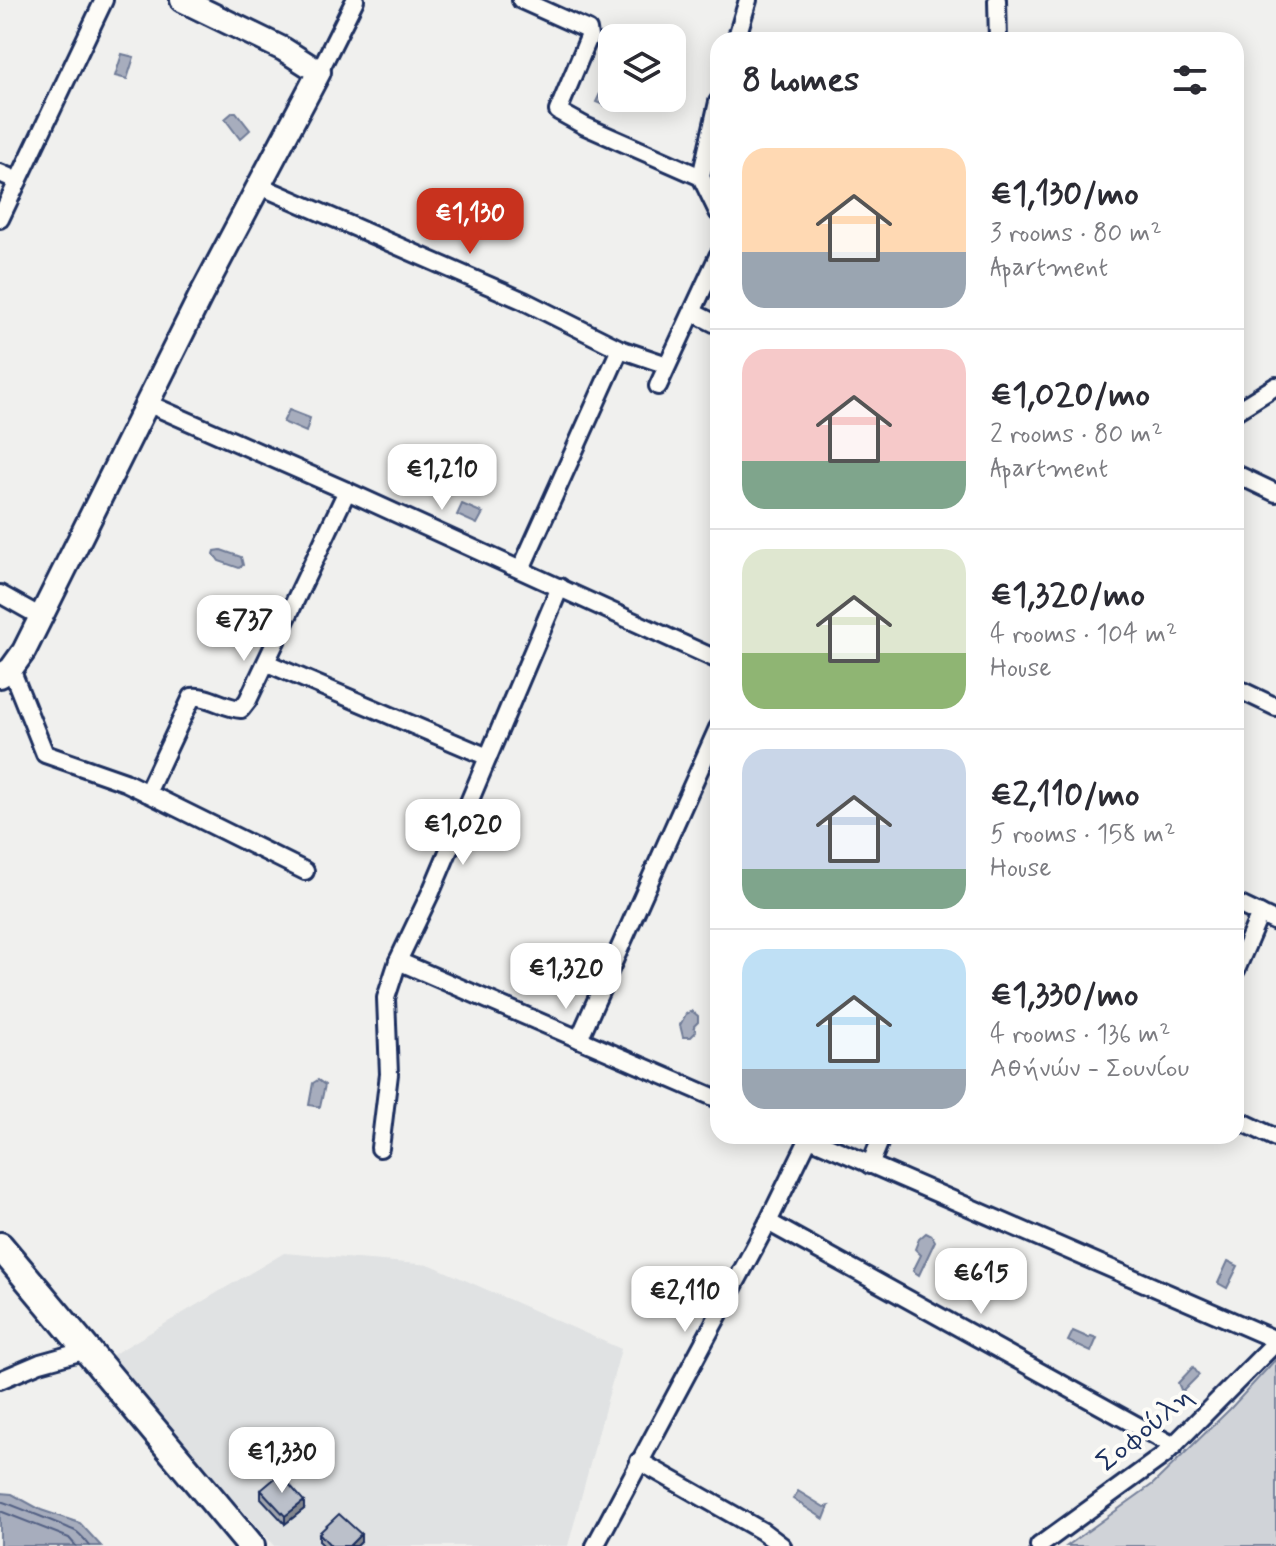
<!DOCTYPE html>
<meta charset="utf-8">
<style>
:root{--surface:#fff;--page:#f7f7f7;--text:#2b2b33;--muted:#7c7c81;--line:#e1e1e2;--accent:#c8321e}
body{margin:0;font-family:Mynerve,sans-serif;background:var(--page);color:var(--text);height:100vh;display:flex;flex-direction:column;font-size:30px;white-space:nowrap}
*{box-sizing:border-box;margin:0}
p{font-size:26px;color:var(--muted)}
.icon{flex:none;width:44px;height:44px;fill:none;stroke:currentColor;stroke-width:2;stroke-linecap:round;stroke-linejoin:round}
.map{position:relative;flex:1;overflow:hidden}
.panel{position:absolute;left:710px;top:32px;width:534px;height:1112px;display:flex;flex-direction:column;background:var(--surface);border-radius:24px;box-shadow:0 4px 20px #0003}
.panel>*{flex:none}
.buttons{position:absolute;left:598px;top:24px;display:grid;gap:16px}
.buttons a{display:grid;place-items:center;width:88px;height:88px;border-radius:16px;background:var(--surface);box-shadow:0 4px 20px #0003;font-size:40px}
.price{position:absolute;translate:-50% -68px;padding:0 18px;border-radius:16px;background:#fff;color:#222;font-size:26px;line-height:52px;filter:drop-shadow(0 2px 4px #0008)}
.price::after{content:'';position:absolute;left:50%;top:48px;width:24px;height:18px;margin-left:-12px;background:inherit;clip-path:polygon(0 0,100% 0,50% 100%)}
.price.active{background:var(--accent);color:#fff}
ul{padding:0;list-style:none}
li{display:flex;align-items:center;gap:24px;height:200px;padding:0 32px}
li+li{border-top:2px solid var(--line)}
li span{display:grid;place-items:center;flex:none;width:224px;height:160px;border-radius:24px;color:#555}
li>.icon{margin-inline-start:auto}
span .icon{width:96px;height:96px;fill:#fffc;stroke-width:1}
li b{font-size:34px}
h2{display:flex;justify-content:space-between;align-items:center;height:96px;padding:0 32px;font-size:34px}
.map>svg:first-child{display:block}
.built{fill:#e0e2e3}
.green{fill:#d0d3d8;stroke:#76819b;stroke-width:2}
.water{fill:#a7adbd;stroke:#6f7b97;stroke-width:2}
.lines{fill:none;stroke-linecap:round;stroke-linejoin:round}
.shore{stroke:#536184;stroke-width:2}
.street-casing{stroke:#1b2f5e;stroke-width:22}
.secondary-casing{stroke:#1b2f5e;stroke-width:28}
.primary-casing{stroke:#1b2f5e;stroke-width:32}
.street{stroke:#fdfcf7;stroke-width:16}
.secondary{stroke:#fdfcf7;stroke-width:22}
.primary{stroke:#fdfcf7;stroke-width:26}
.wall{fill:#a1a5ae;stroke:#1b2f5e;stroke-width:2}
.shaded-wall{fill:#83868d;stroke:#1b2f5e;stroke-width:2}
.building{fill:#bbc0ca;stroke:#1b2f5e;stroke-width:2}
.labels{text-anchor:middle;stroke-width:8;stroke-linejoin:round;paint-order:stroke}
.street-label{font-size:30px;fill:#1b2f5e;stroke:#fdfcf7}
</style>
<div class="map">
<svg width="1276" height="1546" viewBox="0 0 1276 1546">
<rect width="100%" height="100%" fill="#f0f0ee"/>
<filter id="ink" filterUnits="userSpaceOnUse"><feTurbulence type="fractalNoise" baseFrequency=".0125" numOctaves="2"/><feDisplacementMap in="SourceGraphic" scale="16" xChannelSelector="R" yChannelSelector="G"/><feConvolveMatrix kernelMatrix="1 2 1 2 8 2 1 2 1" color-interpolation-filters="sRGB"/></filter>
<g filter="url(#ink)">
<!-- built -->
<path class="built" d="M284,1253L431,1265L621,1349L568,1546H274L109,1357Z"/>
<!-- green -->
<path class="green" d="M1276,1359V1546H1067L1153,1484L1230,1409Z"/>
<!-- water -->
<g class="water">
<path d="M122,54L134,57L127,79L115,76Z"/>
<path d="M607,79L612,81V98H621L615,110L596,102Z"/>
<path d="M233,112H236L250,130L240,139L225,119Z"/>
<path d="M289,410L310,418L306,432L283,422Z"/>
<path d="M462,504L483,513L477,524L457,515Z"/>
<path d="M221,550L241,557L243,565L239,568L219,561L214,554L215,551Z"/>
<path d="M692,1011L698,1016V1022L694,1026L696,1032L691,1037H683L680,1025L686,1014Z"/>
<path d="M318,1080L325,1085L320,1107L309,1105L313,1083Z"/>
<path d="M926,1233L932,1236L935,1241L919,1275L913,1271L921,1255L915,1249L919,1239Z"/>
<path d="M1228,1261L1238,1266L1227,1288L1218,1283Z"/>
<path d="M1073,1331L1089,1338L1091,1336L1097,1338L1091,1352L1068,1341Z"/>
<path d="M1193,1367L1199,1375L1182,1392L1178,1383Z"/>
<path d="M798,1491L824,1507L829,1506L824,1519L793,1499Z"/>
<path d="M0,1493L12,1494L41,1510L80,1523L101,1546H0Z"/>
</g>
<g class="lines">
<!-- shore -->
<g class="shore">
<path d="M0,1501C5,1502 73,1529 77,1532C82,1536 86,1541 90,1546"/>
<path d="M0,1511L69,1538L76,1546"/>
</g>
<!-- street casing -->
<g class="street-casing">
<g id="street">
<path d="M521,0L588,30L589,37L558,111L585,126L701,177"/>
<path d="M997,0L998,40"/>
<path d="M736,40L748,0"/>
<path d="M319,72L355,0"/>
<path d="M718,102L701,177L718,212"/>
<path d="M0,173L18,181"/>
<path d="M258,185L524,301L620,349L667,365"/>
<path d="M0,219L104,0"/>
<path d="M694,313L718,325"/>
<path d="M658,386L718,256"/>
<path d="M149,404L347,491L718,660"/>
<path d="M1236,411L1276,386"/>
<path d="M1236,474L1276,493"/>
<path d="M521,569L620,349"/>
<path d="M0,594L41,617"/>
<path d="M267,663L488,757"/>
<path d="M11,669L45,754L125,782L305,871"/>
<path d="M1236,688L1276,707"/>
<path d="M147,793L192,697C208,695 224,708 241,709L248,700L347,491"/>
<path d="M1236,903L1276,922"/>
<path d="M398,961L718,1099"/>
<path d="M1236,970L1260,914"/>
<path d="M579,1039L718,728"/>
<path d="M1236,1119L1276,1138"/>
<path d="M805,1136L1276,1340"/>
<path d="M380,1148L389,1074L386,998L398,961L431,892L560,587"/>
<path d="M870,1165L882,1136"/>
<path d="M768,1222L1174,1446"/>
<path d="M0,1380L40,1363L87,1350"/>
<path d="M639,1461L762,1531L782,1546"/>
<path d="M595,1546L768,1222L809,1138"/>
<path d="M1039,1546L1164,1455L1276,1342"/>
</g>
</g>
<!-- secondary casing -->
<g class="secondary-casing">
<path id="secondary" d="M0,676L11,669L24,651L200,297L319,72L283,49L182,0"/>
</g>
<!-- primary casing -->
<g class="primary-casing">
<path id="primary" d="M0,1246L251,1546"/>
</g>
<!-- street -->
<use href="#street" class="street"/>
<!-- secondary -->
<use href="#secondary" class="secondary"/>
<!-- primary -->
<use href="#primary" class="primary"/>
</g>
<!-- wall -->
<g class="wall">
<path d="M261,1490L304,1509L285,1524L261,1498Z"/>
<path d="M319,1533L361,1542L357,1546H324L319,1541Z"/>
</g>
<!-- shaded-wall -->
<g class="shaded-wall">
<path d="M304,1501V1509L285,1524V1516Z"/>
<path d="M361,1534V1542L357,1546H349Z"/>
</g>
<!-- building -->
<g class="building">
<path d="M280,1474L304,1501L285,1516L261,1490Z"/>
<path d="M339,1514L361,1534L349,1546H331L319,1533Z"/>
</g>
</g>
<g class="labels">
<!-- street labels -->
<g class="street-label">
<text transform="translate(1144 1428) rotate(-40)" y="10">Σοφούλη</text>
</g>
</g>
</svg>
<div class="buttons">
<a><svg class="icon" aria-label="layers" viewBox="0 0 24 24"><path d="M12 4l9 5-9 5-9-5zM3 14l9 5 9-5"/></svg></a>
</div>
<b class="price active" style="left:470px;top:256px">€1,130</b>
<b class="price" style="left:442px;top:512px">€1,210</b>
<b class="price" style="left:244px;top:663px">€737</b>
<b class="price" style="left:463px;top:867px">€1,020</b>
<b class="price" style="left:566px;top:1011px">€1,320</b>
<b class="price" style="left:981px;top:1316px">€615</b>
<b class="price" style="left:685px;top:1334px">€2,110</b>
<b class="price" style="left:282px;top:1495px">€1,330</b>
<section class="panel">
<h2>8 homes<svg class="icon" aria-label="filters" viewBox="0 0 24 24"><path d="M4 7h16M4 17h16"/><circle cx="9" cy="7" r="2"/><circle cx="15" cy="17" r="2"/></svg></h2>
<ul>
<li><span style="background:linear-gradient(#ffd9b3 65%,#9aa5b1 0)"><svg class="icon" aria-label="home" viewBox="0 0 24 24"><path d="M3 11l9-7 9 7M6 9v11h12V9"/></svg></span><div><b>€1,130/mo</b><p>3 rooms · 80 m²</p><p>Apartment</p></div></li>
<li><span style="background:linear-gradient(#f6c9c9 70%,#7fa58c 0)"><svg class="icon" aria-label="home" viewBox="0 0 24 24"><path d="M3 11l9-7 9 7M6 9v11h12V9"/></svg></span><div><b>€1,020/mo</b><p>2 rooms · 80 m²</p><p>Apartment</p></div></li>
<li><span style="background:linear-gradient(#dfe7d0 65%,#8fb573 0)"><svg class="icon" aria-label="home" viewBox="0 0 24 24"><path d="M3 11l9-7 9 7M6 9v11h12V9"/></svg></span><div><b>€1,320/mo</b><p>4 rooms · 104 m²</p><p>House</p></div></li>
<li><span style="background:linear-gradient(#c9d6e8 75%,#7fa58c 0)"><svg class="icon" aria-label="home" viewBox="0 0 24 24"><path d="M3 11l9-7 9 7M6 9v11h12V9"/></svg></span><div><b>€2,110/mo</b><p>5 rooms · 158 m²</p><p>House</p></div></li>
<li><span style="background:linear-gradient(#bfe0f5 75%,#9aa5b1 0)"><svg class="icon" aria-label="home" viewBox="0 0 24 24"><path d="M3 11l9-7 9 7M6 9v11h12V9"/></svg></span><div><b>€1,330/mo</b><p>4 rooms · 136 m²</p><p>Αθήνών - Σουνίου</p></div></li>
</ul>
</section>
</div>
